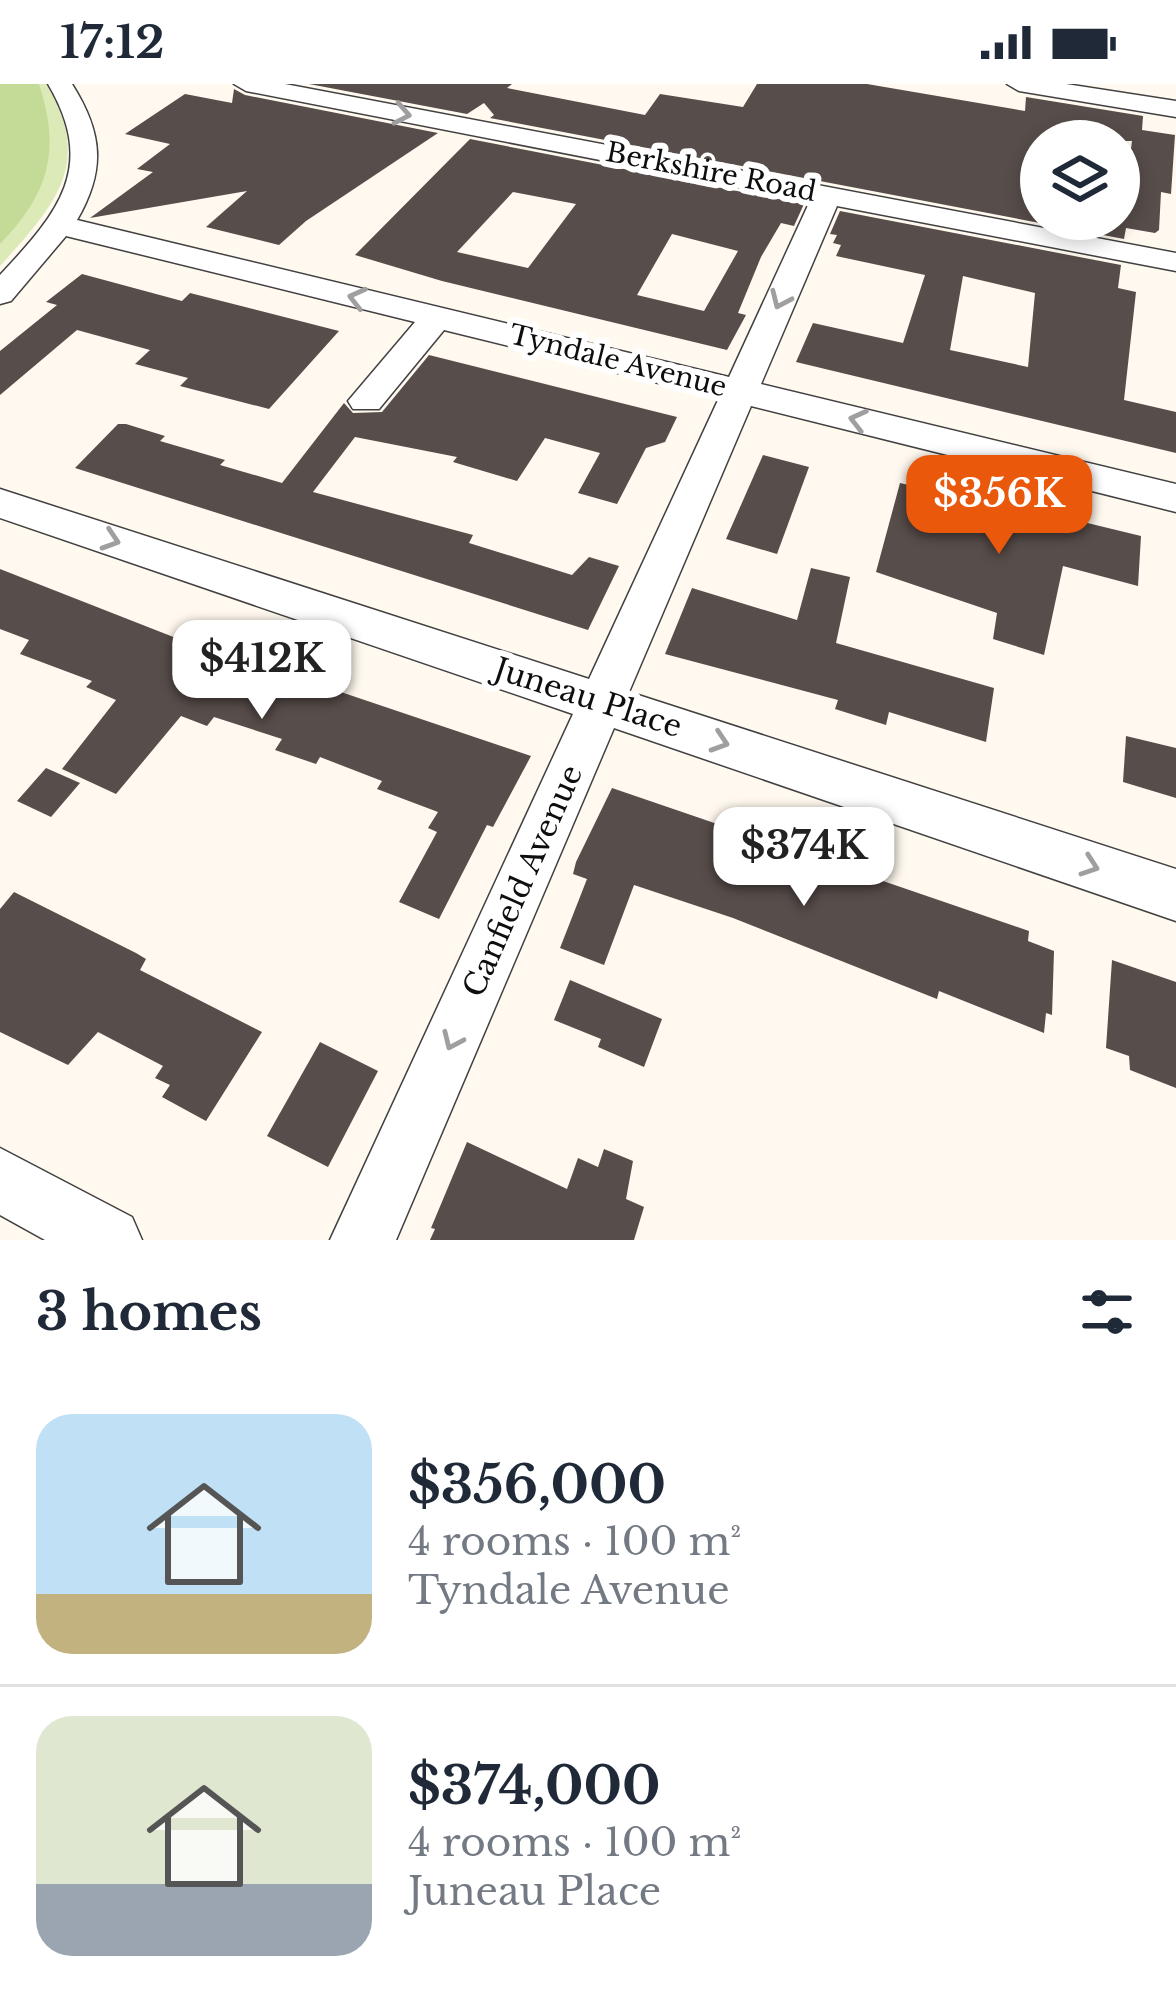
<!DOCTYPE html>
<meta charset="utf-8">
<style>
:root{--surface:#fff;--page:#f6f6f7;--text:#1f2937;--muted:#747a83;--line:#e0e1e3;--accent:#ea580c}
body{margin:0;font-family:"Libre Baskerville",serif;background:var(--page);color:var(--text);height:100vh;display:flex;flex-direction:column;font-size:45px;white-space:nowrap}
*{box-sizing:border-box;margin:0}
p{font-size:39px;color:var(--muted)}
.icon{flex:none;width:66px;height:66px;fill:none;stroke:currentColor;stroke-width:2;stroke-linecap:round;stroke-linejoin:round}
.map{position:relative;height:1156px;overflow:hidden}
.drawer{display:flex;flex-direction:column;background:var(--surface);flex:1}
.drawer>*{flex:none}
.buttons{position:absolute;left:1020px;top:36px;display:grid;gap:24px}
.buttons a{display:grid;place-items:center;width:120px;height:120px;border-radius:50%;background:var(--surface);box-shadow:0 6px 18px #0003;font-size:60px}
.price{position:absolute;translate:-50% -102px;padding:0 27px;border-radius:24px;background:#fff;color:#222;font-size:39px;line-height:78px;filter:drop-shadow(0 3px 6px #0008)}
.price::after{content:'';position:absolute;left:50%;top:72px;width:36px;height:27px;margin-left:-18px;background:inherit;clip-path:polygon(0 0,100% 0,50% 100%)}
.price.on{background:var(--accent);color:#fff}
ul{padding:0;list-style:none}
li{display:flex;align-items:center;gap:36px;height:300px;padding:0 36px}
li+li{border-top:3px solid var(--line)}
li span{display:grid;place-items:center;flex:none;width:336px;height:240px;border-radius:36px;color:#555}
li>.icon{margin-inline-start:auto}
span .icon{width:144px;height:144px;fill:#fffc;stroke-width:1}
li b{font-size:51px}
h2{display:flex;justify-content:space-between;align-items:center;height:144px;padding:0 36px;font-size:51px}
.status{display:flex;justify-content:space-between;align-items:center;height:84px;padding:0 60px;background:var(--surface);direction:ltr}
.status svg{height:33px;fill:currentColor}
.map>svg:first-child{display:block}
.green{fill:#dceab8}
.forest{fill:#c3db97}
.building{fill:#574d4a;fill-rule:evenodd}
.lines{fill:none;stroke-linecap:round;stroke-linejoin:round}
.minor-casing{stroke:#414141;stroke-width:3}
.minor{fill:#fff;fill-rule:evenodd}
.oneway{stroke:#9f9f9f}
.labels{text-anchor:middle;stroke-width:12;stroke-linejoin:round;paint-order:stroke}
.far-street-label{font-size:27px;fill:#0e0e0e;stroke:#fff}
.street-label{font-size:30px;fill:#0e0e0e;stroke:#fff}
</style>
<div class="status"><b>17:12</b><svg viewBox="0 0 49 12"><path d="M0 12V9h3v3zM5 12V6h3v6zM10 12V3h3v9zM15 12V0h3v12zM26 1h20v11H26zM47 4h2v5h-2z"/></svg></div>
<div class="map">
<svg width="1176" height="1156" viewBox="0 0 1176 1156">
<rect width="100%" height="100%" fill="#fff9ef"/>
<!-- green -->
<path class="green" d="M0,0H46C94,79 56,120 0,182Z"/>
<!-- forest -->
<path class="forest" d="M0,0H39C61,67 49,109 0,160Z"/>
<!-- building -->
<g class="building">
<path d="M309,0H512L507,4L645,31L660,10L743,23L757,0H867L1025,27L1026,13L1143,32L1142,46L1175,51L1171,110L1161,108L1159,146L1155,149L1126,144L1124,155L490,34L494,31L484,19L467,30ZM1041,57H1132L1122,135H1041Z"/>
<path d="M234,5L245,11L438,49L306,137L279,161L206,143L247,107L90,134L153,88L137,85L170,60L125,50L185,10L232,19Z"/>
<path d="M470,55L804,120L794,142L781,139L761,173L738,229L746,231L727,266L442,197L355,171ZM513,108L576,120L528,184L457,168ZM672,150L738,167L704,227L637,211Z"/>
<path d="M840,127L1121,181L1118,204L1136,208L1124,316L1176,328V369L796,278L813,239L903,259L925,191L836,172L841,161L833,159L837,151L830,150ZM963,192L1035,209L1028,283L950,266Z"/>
<path d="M82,190L182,217L190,209L339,247L269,325L180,302L188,294L135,280L150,266L77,246L0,311V267L57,221L46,218Z"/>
<path d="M429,271L677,333L665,358L646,364L617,420L578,409L600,369L545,354L517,397L453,378L457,373L355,353L313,408L473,451L469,459L572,491L589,473L619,482L588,546L75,384L118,340H126L165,352L160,357L225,376L220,381L282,399L344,319L353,329L382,328Z"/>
<path d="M763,371L809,383L777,470L726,455Z"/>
<path d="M900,399L938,408L939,403L1141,452L1138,502L1063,482L1044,571L993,555L997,529L876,488Z"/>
<path d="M811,484L850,493L836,559L994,604L986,658L889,628L886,641L835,625L838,616L665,570L692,504L797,536Z"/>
<path d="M0,485L204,565L210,558L253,573L249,577L531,672L493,743L487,741L439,835L399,818L437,748L428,744L438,728L377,705L382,697L320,673L316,680L275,666L282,655L214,633L207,642L181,632L116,710L62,685L116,616L86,603L92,597L20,570L29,556L0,545Z"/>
<path d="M1126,652L1176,664V714L1123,698Z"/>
<path d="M46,684L80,699L51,733L17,717Z"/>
<path d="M612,704L1029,847L1028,857L1054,867L1052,931L1046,929L1044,949L939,907L937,915L733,834L634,801L604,881L560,864L587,795L573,790L576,778Z"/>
<path d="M14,808L136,869L146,875L140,886L262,948L206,1037L162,1013L170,1001L155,994L163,982L98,948L68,981L0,948V825Z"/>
<path d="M1112,876L1176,898V1004L1130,986L1129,972L1106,964Z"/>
<path d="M570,896L662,935L644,983L598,963L601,955L554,936Z"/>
<path d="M320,958L378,987L328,1083L267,1052Z"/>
<path d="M467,1058L567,1105L578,1074L598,1083L604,1065L633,1077L626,1115L644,1123L634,1156H430L435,1145L431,1144Z"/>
</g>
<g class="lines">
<!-- minor casing -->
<g class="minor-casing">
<g id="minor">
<path d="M48,0H72C103,49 106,86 77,136L729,293L810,117L246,7L234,0H285L1176,169V187L837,122L761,300L1176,400V428L751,322L629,608L1176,785V837L614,644L396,1156H330L573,630L0,434V405L589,595L719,314L444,246L379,325H353L348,317L415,238L66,152L11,217L0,220V191C59,128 97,83 48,0Z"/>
<path d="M1007,0H1066L1176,17V33L1019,7Z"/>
<path d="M0,1064L132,1133L142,1156H45L0,1131Z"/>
</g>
</g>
<!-- minor -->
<use href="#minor" class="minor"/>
</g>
<!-- one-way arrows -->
<defs><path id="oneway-chevron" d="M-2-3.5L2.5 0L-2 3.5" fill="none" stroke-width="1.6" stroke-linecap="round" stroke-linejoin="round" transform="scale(3)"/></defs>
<g class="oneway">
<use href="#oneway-chevron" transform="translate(402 30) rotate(11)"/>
<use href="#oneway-chevron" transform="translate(357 214) rotate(-166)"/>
<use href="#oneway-chevron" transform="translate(780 216) rotate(114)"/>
<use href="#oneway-chevron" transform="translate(858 336) rotate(-166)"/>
<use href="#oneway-chevron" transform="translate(111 456) rotate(18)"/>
<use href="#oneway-chevron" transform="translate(720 658) rotate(18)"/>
<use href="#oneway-chevron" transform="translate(1090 782) rotate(19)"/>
<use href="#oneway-chevron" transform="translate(452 957) rotate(114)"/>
</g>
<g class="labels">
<!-- far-street labels -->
<g class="far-street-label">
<text transform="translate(711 88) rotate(11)" y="9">Berkshire Road</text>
<text transform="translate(618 277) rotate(14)" y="9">Tyndale Avenue</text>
</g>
<!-- street labels -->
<g class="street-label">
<text transform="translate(588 614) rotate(18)" y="10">Juneau Place</text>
<text transform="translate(523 797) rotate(-66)" y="10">Canfield Avenue</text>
</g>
</g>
</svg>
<div class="buttons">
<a><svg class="icon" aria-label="layers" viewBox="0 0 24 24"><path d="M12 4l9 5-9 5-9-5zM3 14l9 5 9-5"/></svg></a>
</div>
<b class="price on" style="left:999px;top:473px">$356K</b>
<b class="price" style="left:262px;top:638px">$412K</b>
<b class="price" style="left:804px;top:825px">$374K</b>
</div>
<section class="drawer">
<h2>3 homes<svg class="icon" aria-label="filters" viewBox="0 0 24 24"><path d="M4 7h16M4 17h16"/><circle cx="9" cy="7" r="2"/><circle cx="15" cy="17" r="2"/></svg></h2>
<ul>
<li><span style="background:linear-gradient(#bfe0f5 75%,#c2b280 0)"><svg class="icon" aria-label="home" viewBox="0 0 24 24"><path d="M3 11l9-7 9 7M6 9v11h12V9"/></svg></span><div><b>$356,000</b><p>4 rooms · 100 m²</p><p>Tyndale Avenue</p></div></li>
<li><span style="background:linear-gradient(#dfe7d0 70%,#9aa5b1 0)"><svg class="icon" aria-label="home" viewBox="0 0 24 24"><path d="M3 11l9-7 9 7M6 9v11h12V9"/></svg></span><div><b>$374,000</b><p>4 rooms · 100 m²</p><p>Juneau Place</p></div></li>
</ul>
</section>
